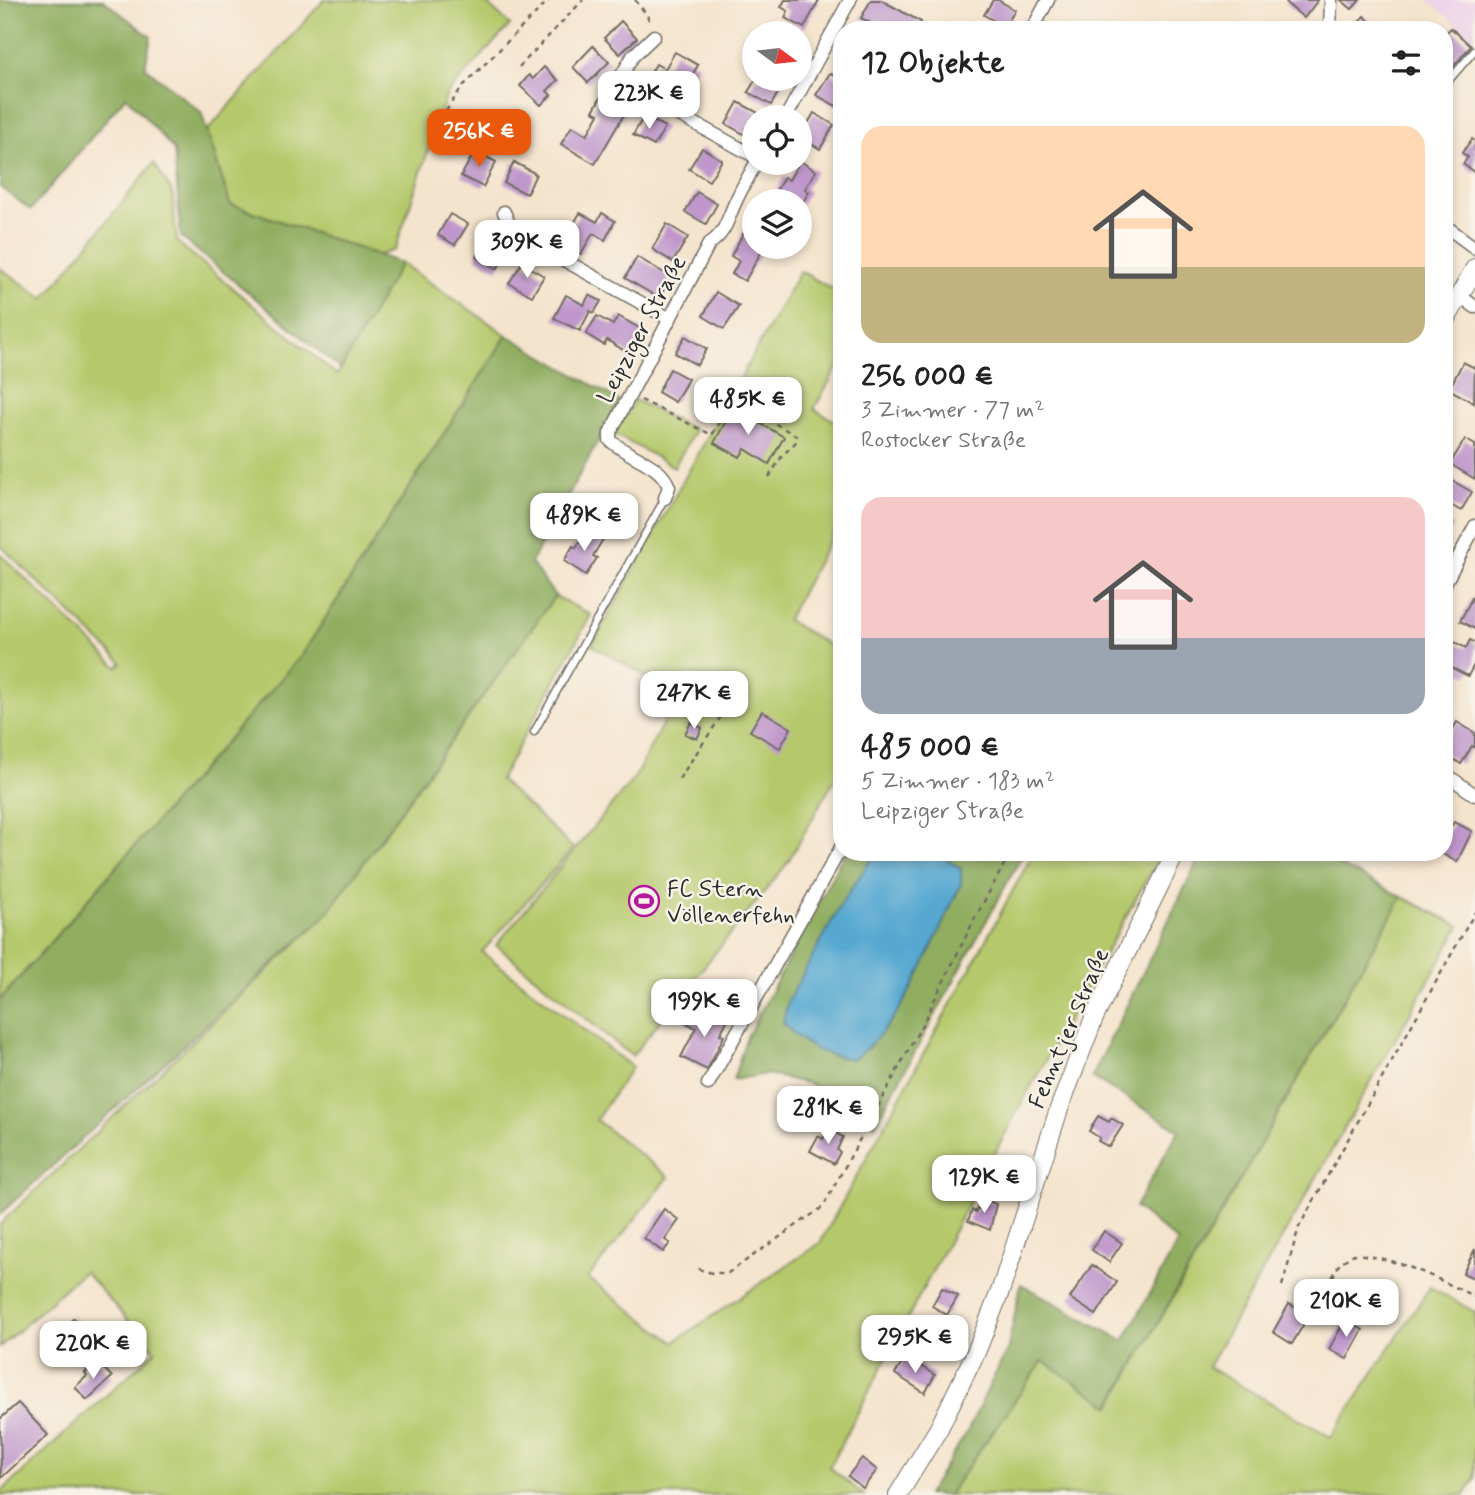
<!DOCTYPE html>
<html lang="de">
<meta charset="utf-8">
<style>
:root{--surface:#fff;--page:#f6f6f6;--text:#222;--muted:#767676;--accent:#ea580c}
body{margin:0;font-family:Mynerve,sans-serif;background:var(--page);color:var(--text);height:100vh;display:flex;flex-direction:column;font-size:26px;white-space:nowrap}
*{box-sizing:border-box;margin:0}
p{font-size:23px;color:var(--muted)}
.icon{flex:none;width:38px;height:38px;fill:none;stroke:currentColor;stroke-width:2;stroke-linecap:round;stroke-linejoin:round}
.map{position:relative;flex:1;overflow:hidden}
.panel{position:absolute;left:833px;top:21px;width:620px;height:840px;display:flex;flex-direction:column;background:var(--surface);border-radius:28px;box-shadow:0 4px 10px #0003}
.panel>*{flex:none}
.needle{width:46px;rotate:105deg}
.buttons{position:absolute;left:742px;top:21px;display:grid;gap:14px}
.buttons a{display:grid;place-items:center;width:70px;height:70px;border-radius:50%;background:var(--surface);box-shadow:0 4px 10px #0003;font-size:35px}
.price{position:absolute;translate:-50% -60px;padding:0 16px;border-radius:14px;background:#fff;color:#222;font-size:23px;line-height:46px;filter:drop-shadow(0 2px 4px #0008)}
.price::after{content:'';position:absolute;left:50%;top:42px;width:21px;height:16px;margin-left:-10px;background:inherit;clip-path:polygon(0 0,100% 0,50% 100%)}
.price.active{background:var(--accent);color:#fff}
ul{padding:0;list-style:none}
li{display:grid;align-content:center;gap:14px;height:371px;padding:0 28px}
li span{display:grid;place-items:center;height:217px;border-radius:21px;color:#555}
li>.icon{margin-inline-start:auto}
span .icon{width:126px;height:126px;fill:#fffc;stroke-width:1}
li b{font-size:30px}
h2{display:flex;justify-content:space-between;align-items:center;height:84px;padding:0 28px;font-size:30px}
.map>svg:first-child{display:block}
.built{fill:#edd0e8}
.green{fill:#b5c96c;stroke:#707a4c;stroke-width:2}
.forest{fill:#90ad60;stroke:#5e6c46;stroke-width:2}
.water{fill:#57a8d1;stroke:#416a7e;stroke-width:2}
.building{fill:#c097cc}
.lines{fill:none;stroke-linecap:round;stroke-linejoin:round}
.lane-casing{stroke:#726c64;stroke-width:9}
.street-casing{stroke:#726c64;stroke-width:15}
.secondary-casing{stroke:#726c64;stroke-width:20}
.path{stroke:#726c64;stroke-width:2.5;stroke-dasharray:5 5;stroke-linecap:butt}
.lane{stroke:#fff;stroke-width:6}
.street{stroke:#fff;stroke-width:12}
.secondary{stroke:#fff;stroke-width:18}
.labels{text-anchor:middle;stroke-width:5;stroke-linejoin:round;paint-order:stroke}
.street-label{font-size:23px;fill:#2b2b2b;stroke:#f7f3e8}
.poi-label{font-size:23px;fill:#2b2b2b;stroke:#f7f3e8;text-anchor:start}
</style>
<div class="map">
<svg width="1475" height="1495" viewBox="0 0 1475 1495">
<rect width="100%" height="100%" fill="#f7f3e8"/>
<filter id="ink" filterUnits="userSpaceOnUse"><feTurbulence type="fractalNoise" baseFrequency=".0143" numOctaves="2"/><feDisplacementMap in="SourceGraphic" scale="14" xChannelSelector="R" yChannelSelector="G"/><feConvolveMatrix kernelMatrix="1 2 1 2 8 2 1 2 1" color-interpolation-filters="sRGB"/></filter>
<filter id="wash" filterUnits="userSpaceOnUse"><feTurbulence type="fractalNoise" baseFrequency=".00686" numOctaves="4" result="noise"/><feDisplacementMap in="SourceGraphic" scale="28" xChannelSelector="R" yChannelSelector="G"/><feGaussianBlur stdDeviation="1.57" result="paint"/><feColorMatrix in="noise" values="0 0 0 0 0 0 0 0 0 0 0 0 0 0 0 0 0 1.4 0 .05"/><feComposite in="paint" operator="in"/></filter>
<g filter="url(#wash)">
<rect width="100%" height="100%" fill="#f5e4cd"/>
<!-- built -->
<path class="built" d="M1428,0H1475V40Z"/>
<!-- green -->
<g class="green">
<path d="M324,0H483L510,25L447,94L395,250L379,255L230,204L207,131Z"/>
<path d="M154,163L172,192L177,242L337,375L401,263L507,335L302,655L0,1000V554L117,667L122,663L0,545V268L44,299Z"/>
<path d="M800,271L842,294V359L814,409L842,425V516L787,620L842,653V766L786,865L632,1056L496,945L635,777L678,694L592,645Z"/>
<path d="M635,400L695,430L674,467L614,434Z"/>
<path d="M555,596L591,615L500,780L573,848L482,952L632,1067L596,1120L669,1177L588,1278L674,1342L820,1243L1034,852H1162L1016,1113L829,1467L864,1495H0V1493L155,1351L84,1271L0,1347V1224L325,916Z"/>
<path d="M1402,897L1460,926L1208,1367L1331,1437L1430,1287L1475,1312V1478L1465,1495H948L1043,1361L1111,1406Z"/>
</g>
<!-- forest -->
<g class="forest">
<path d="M0,0H103L151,37L145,67L201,112L230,204L401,263L341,369L181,237L174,150L126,96L31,210L0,187Z"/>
<path d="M507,335L620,401L531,563L555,596L325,916L0,1214V1000L302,655Z"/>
<path d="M845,852H876L871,858L868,1048L893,1018L920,970L961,884V869L936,852H1024L875,1125L841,1100L810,1084L766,1074L733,1080L746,1039Z"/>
<path d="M1202,852H1314L1402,897L1110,1406L1043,1361L948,1495H927L967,1432L1008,1348L1021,1284L1124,1341L1178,1242L1135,1207L1179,1130L1092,1077Z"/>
</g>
<!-- water -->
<path class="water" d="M876,852H936L961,869V884C931,943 909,1019 853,1059C820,1055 806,1047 783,1023L788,1001L843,901Z"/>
<g id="blocks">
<!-- building -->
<g class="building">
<path d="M785,0H819L804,28L785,18L788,11L781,7Z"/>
<path d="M871,0H881L921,22L917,30H883L861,18Z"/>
<path d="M993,0H998L1015,10L1005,27L984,15Z"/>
<path d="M1289,0H1318L1304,18L1286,3Z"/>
<path d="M1341,0H1360L1352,9Z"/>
<path d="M1364,16L1375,27L1373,30H1352Z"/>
<path d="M621,21L637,38L620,54L604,38Z"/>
<path d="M1451,28L1471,46L1444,77V35Z"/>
<path d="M593,46L609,62L588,83L573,67Z"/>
<path d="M675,52L698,65L681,94L664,84L662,87L647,79L656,64L665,69Z"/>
<path d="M544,67L558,80L547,91L551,95L541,105L520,86L529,75L533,79Z"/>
<path d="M830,73L842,80V96L836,106L816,95Z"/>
<path d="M756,79L785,81L771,105L748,92Z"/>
<path d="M604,91L629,106L595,164L561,144L572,126L587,135L599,114L593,111Z"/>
<path d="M738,102L762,115L760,117H754V128L749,137L726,124Z"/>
<path d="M814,113L834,125L820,149L800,137Z"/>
<path d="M644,116L665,127L654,146L633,135Z"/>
<path d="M1472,139L1475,141V173L1463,164L1468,157L1462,153Z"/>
<path d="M702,148L722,160L709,181L689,169Z"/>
<path d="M475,151L496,162L483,187L461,176Z"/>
<path d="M800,161L816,171L805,189L809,192L800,207V201H788L775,193L784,177L789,180Z"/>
<path d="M514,162L536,174L527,194L504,183Z"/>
<path d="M697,192L717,204L706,224L685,212Z"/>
<path d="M580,213L597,222L602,213L615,221L605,240L593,233L581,254L562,244Z"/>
<path d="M450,214L468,224L455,245L438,235Z"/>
<path d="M667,224L688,237L673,262L652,249Z"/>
<path d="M744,232L754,238V247H764L745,281L732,274L739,261L731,256Z"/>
<path d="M487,237L509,249L497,269L476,257Z"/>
<path d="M637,257L671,277L659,298L625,278Z"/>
<path d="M522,263L544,276L532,296L509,283Z"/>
<path d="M716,292L739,306L724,329L703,316Z"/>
<path d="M566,295L584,305L589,295L601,301L594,313L590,311L580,331L554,318Z"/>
<path d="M597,316L613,325L618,316L646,332L633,356L607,340L604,345L586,334Z"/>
<path d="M685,336L707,349L697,365L675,353Z"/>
<path d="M1463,362L1475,368L1474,403L1449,389Z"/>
<path d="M670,369L688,379L675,402L658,392Z"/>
<path d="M733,408L784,437L769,464L745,449L740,457L714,443Z"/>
<path d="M1465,439L1475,445V479L1450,464Z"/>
<path d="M1451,480L1472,492L1461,511L1444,501V493Z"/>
<path d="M616,503L636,513L626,535L605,525Z"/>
<path d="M1444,520L1453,525L1444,542Z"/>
<path d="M587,529L603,539L593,556L597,558L586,575L564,561L573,546L576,548Z"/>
<path d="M1472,598L1475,600V629L1460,621Z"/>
<path d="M1444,637L1466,648L1470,640L1475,643V663L1468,676L1444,664Z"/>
<path d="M762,711L791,728L780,748L750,731Z"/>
<path d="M691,722L702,728L697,739L685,734Z"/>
<path d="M1457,722L1475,733V748L1472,746L1461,764L1444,753V744Z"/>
<path d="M1454,822L1472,831L1457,862L1439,852H1444V835L1446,831L1448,832Z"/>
<path d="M710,1010L728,1019L720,1034L724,1036L707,1070L681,1057L696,1028L685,1022L689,1012L705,1020Z"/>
<path d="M1098,1116L1109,1122L1111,1118L1123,1125L1109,1147L1098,1141L1100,1138L1089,1131Z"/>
<path d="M828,1129L843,1137L837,1150L840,1152L834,1164L810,1151L818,1136L823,1139Z"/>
<path d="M983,1199L996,1204L990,1230L968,1221L972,1210L976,1212L977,1208L979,1209Z"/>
<path d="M664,1209L679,1220L665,1240L670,1243L663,1252L644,1238Z"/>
<path d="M1104,1231L1122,1243L1109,1262L1092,1250Z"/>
<path d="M1475,1249V1279L1463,1273Z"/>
<path d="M1092,1265L1117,1282L1096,1315L1070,1298Z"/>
<path d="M942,1288L958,1296L947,1315L932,1306Z"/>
<path d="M1289,1304L1309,1315L1292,1344L1273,1332Z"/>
<path d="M74,1318L96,1341L78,1358L56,1335Z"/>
<path d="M1345,1320L1363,1330L1347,1359L1329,1349Z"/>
<path d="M906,1357L935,1375L925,1393L895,1374Z"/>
<path d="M97,1361L112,1377L87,1400L75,1387L87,1376L85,1373Z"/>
<path d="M18,1403L48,1435L1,1478L0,1419Z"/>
<path d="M862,1458L877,1470L863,1488L848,1476Z"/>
</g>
</g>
</g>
<g filter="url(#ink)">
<use href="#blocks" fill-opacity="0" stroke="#726c64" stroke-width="2"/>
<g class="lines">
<!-- lane casing -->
<g class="lane-casing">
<g id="lane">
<path d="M1444,86L1475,50"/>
<path d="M534,732L665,498"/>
</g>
</g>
<!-- street casing -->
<g class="street-casing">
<g id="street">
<path d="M1032,30L1048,0"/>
<path d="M1330,30L1331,0"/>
<path d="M654,36L633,56L623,73L641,94L754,156"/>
<path d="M786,117L850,0"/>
<path d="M504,212L512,231L670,319"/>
<path d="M1444,225L1475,248"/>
<path d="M1459,295L1475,307"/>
<path d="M665,498L669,487C660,462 628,458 610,440V433L709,244C726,233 727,220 735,203C741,189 749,176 756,163"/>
<path d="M1444,585L1475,526"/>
<path d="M1444,773L1475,795"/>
<path d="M708,1084L842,846"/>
</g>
</g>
<!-- secondary casing -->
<g class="secondary-casing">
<g id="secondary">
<path d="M1444,323L1475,268"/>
<path d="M898,1495L939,1428L977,1350L1001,1289L1059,1109L1094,1018L1176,852"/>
</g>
</g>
<!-- path -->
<g class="path">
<path d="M540,0H541"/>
<path d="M635,0L647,15L650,23"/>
<path d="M519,67L583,0"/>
<path d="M446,111L462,87L549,0"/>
<path d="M641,400L712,435L733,399L800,438"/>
<path d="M769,477L782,456L798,440"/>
<path d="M679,779L726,709"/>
<path d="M698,1269L712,1273H728L823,1207L923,1023L974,920L1011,852"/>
<path d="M1282,1286L1299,1227L1475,912"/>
<path d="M1323,1295L1340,1263L1354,1254C1397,1258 1437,1278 1475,1297"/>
</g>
<!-- lane -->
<use href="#lane" class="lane"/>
<!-- street -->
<use href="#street" class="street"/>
<!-- secondary -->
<use href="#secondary" class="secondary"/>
</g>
</g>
<!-- icons -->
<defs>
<g id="stadium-ring" transform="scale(1.575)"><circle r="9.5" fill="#f7f3e8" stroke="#b5179e" stroke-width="1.5"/><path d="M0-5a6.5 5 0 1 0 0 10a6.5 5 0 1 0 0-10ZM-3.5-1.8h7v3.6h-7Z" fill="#b5179e"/></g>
</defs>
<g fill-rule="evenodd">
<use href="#stadium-ring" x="644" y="901"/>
</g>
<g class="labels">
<!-- street labels -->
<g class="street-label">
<text transform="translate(641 329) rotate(-62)" y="8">Leipziger Straße</text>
<text transform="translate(1068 1028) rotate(-67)" y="8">Fehntjer Straße</text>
</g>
<!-- poi labels -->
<g class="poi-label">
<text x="667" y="896">FC Stern<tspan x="667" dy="26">Völlenerfehn</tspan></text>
</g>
</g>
</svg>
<div class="buttons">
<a><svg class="needle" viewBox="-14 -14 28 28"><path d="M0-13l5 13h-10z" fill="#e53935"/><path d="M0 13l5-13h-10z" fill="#767676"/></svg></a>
<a><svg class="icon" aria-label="locate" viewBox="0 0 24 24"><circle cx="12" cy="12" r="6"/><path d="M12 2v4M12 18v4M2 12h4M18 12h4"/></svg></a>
<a><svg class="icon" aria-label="layers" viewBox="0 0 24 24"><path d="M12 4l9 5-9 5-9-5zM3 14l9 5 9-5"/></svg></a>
</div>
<b class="price" style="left:649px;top:131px">223K €</b>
<b class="price active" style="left:479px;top:169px">256K €</b>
<b class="price" style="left:527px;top:280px">309K €</b>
<b class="price" style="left:748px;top:437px">485K €</b>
<b class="price" style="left:584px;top:553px">489K €</b>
<b class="price" style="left:694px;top:731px">247K €</b>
<b class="price" style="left:704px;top:1039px">199K €</b>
<b class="price" style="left:828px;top:1146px">281K €</b>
<b class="price" style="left:984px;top:1215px">129K €</b>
<b class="price" style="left:1346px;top:1339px">210K €</b>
<b class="price" style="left:915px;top:1375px">295K €</b>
<b class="price" style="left:93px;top:1381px">220K €</b>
<section class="panel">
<h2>12 Objekte<svg class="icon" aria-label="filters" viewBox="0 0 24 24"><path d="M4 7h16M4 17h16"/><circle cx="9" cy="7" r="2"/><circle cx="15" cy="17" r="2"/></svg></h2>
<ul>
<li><span style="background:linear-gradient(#ffd9b3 65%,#c2b280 0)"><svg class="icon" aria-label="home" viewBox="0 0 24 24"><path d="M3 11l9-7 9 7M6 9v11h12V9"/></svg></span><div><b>256 000 €</b><p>3 Zimmer · 77 m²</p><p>Rostocker Straße</p></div></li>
<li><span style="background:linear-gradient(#f6c9c9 65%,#9aa5b1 0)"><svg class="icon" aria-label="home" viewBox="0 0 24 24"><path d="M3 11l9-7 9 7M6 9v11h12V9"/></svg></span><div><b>485 000 €</b><p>5 Zimmer · 183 m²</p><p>Leipziger Straße</p></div></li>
</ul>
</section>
</div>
